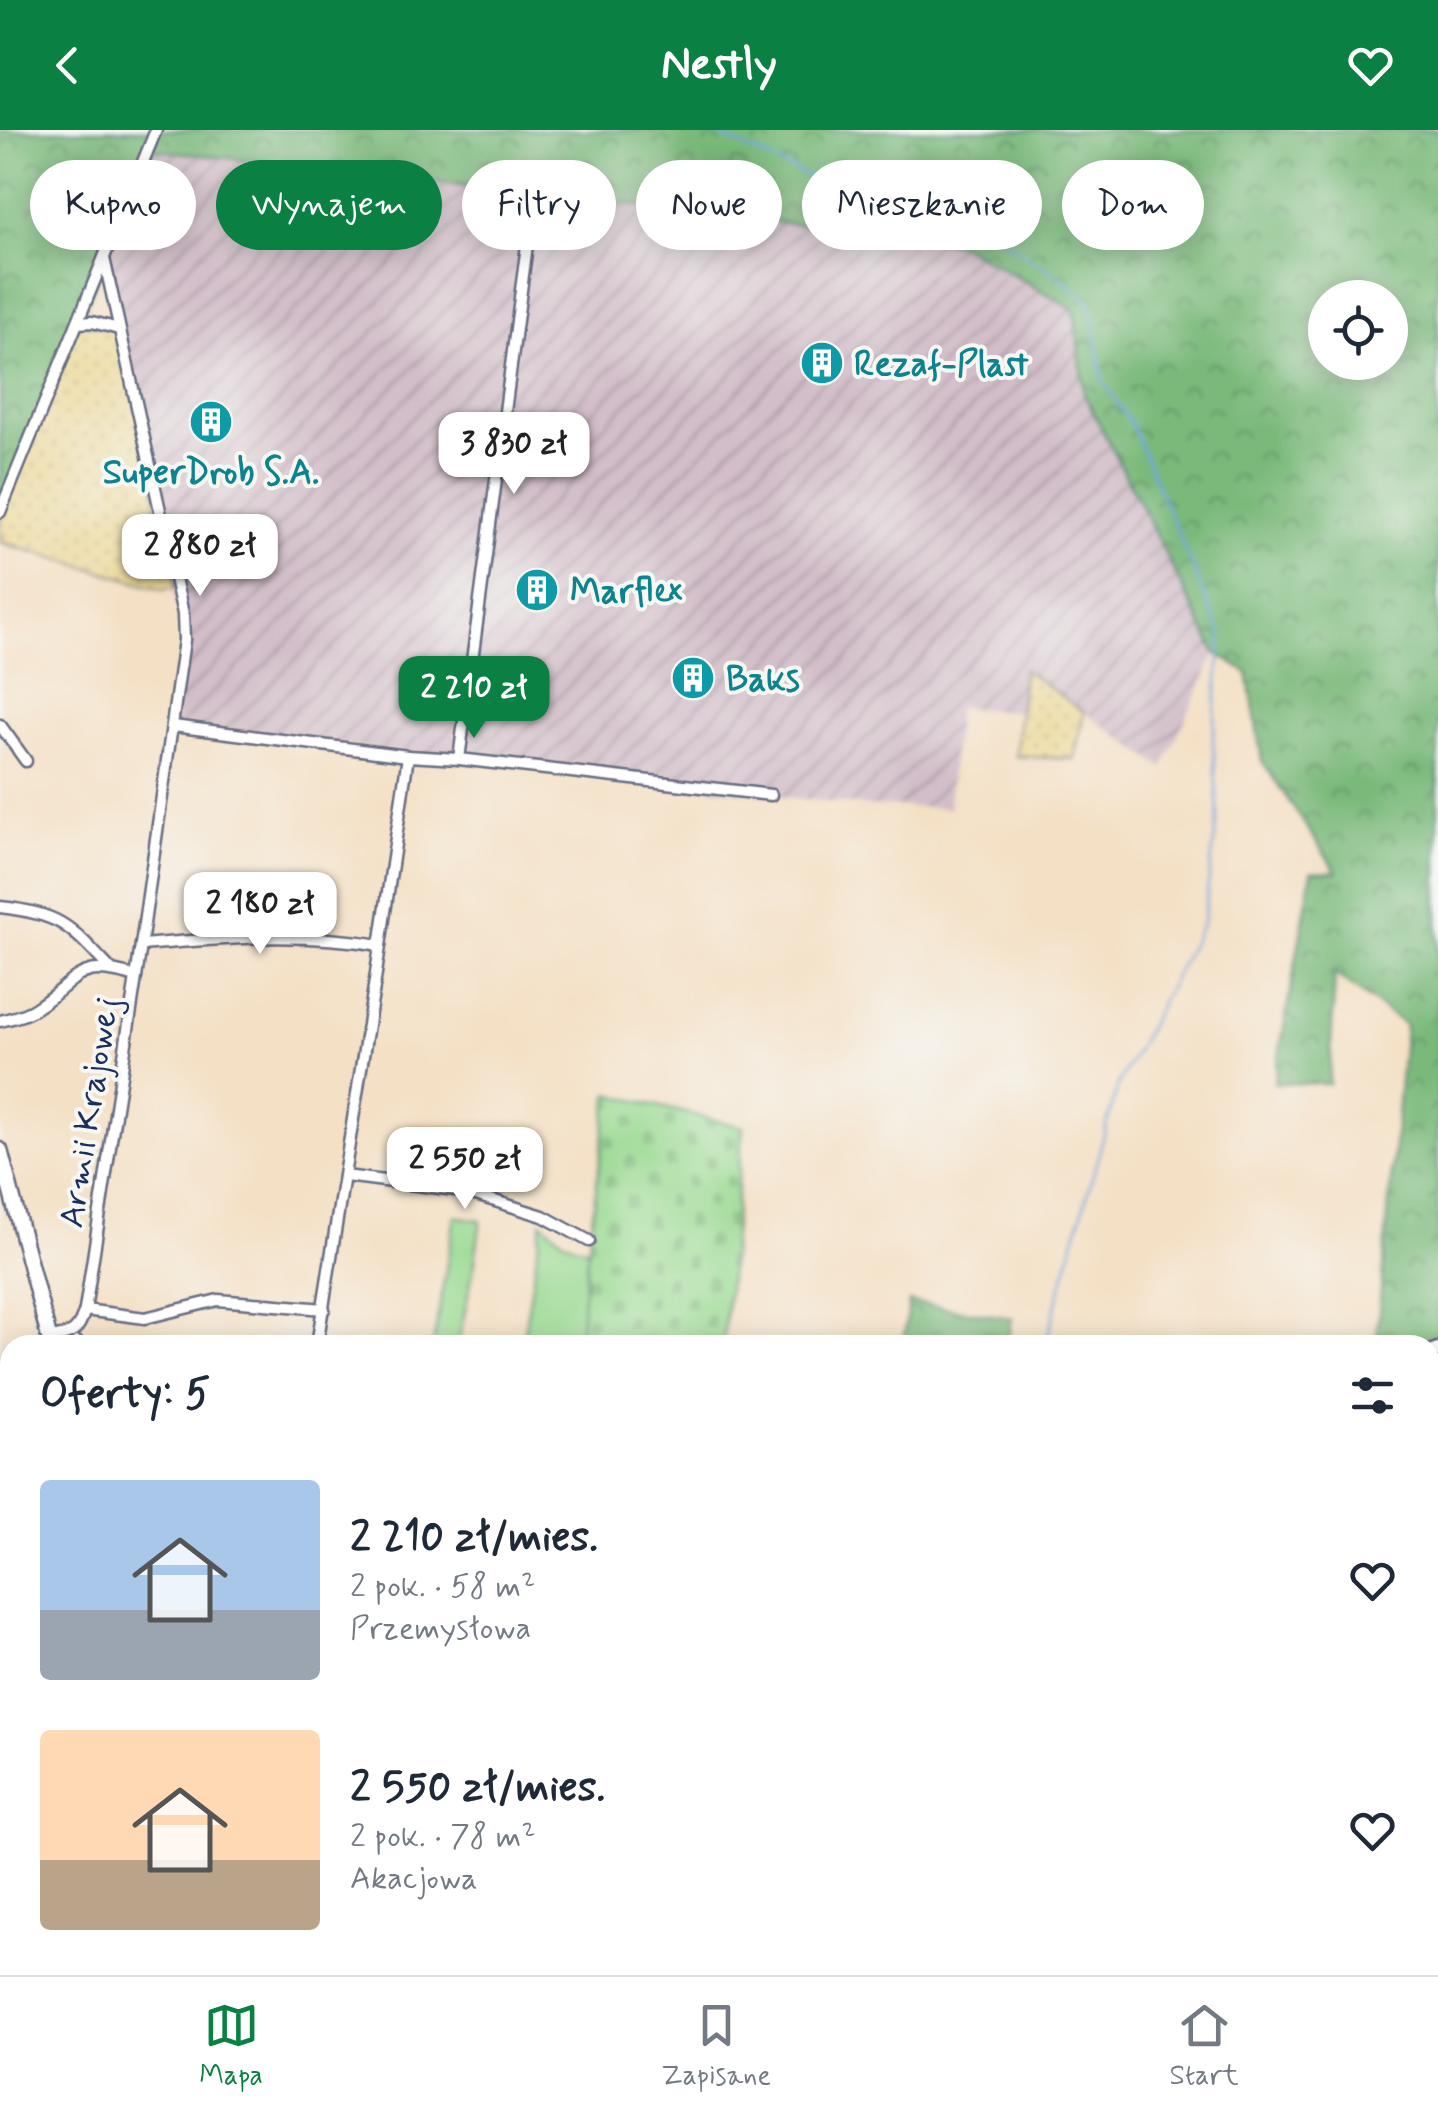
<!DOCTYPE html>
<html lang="pl">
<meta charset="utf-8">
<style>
:root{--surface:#fff;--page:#f6f6f7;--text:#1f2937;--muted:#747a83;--line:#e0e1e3;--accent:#0b8043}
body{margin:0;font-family:Mynerve,sans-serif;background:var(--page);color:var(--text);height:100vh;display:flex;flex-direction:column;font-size:38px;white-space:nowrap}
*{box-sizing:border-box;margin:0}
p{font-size:32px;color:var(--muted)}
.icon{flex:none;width:55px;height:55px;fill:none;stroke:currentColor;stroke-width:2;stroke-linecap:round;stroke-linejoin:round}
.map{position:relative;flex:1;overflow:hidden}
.details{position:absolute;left:0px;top:1205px;width:1440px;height:640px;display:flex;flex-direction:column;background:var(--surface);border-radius:30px 30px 0 0;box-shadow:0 5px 25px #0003}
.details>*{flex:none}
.banner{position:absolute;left:30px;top:30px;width:1380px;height:90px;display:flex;gap:20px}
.controls{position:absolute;left:1308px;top:150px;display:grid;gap:20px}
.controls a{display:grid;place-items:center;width:100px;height:100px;border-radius:50%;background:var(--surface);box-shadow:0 5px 25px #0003;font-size:50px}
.price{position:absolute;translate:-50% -85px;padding:0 22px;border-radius:20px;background:#fff;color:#222;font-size:32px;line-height:65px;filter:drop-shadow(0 2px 5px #0008)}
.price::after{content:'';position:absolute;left:50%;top:60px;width:30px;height:22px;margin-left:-15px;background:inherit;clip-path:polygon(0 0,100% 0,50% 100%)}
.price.current{background:var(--accent);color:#fff}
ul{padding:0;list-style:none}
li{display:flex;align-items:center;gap:30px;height:250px;padding:0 40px}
li span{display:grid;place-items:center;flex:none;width:280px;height:200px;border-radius:10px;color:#555}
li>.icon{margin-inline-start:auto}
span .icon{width:120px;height:120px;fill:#fffc;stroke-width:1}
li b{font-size:42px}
h2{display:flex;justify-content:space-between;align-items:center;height:120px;padding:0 40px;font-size:42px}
.pill{padding:0 35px;border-radius:45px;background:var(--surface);box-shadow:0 5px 25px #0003;font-size:35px;line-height:90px}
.pill.current{background:var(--accent);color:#fff}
header{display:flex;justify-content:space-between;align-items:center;height:130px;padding:0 40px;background:var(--accent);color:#fff;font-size:45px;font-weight:700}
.dock{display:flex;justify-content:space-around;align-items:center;height:140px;border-top:2px solid var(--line);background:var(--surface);font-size:28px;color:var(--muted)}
.dock a{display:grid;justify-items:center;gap:5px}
.dock .current{color:var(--accent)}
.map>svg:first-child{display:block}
.industrial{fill:url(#industrial-furrows)}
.grass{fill:#98d98f;stroke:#5a8476;stroke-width:2.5}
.forest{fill:url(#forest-crowns);stroke:#4a746c;stroke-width:2.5;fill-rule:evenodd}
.sand{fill:url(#sand-dots);stroke:#84847e;stroke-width:2.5}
.cemetery{fill:url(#cemetery-stones);stroke:#5a8476;stroke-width:2.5}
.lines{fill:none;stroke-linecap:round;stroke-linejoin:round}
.stream{stroke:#74a4de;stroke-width:2.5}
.street-casing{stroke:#676d82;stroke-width:15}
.secondary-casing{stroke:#676d82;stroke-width:19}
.street{stroke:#fff;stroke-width:10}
.secondary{stroke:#fff;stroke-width:14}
.labels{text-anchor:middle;stroke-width:8;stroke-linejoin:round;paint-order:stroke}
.culture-label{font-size:35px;font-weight:bold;fill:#0d838f;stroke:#f6f6f2;text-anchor:start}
.street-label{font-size:35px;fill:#1b2f5e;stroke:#f6f6f2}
</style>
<header><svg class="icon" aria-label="back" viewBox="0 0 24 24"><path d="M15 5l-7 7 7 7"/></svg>Nestly<svg class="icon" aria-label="heart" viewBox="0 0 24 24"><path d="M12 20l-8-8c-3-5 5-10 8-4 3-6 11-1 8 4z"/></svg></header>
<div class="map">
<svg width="1438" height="1845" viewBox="0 0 1438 1845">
<defs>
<pattern id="industrial-furrows" width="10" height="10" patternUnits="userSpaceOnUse" patternTransform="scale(2.5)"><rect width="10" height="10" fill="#d2bdc8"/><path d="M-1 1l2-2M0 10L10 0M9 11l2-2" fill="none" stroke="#aa9aa6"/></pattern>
<pattern id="forest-crowns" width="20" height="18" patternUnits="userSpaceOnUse" patternTransform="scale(2.5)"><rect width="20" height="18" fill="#7ab97a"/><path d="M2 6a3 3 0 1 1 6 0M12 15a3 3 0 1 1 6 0" fill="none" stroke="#639767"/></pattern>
<pattern id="sand-dots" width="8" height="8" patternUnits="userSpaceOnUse" patternTransform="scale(2.5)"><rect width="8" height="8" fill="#eeda9e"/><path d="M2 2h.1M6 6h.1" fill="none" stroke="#ccbb8a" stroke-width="1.8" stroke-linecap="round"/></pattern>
<pattern id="cemetery-stones" width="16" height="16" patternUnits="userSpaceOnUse" patternTransform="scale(2.5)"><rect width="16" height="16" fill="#98d98f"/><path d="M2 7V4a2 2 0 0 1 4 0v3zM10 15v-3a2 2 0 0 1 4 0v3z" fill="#82bb7e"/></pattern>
</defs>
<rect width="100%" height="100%" fill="#f6f6f2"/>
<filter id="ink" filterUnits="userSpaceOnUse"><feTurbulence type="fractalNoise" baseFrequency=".01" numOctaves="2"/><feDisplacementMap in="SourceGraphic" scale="20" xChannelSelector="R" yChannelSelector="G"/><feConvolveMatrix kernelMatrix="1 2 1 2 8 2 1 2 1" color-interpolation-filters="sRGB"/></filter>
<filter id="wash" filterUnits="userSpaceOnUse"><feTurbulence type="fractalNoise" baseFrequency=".0048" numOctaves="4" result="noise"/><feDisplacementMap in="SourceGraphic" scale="40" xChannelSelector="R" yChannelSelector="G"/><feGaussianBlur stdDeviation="2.25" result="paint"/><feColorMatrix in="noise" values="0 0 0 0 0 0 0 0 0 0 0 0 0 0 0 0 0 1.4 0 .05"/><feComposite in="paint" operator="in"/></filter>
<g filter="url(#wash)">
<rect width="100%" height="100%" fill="#f4e0c5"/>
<!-- industrial -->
<path class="industrial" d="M149,19L957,113L1074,179L1084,264L1216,523L1163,637L1024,540L1019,582L957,577L948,678L865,676L173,596L184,510L104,128Z"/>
<!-- grass -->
<g class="grass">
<path d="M455,1086L481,1090L474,1137L458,1215H433Z"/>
<path d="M542,1092C559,1106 566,1115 588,1118L578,1215H522Z"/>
</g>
<!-- forest -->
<g class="forest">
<path d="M0,0H1438V1207L1417,1215H1376L1405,895L1335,844L1329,954L1274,953L1312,741L1337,742L1262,631L1248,543L1216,523L1084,264L1074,179L957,113L150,19L0,382ZM1325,168H1390V232H1325Z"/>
<path d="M909,1172L1012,1188L1007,1215H903Z"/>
<path d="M1438,1227V1567L1430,1580V1231Z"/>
</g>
<!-- sand -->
<g class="sand">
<path d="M78,193L119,199L177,457L163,459L0,412V382Z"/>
<path d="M1023,539L1084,582L1074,629L1016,626Z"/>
</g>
<!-- cemetery -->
<path class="cemetery" d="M609,964L743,997L723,1215H578L589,1111Z"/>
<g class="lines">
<!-- stream -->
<path class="stream" d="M708,0L805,45L983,97L1058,146L1086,169L1091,176L1103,251L1131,294L1220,501L1221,515L1213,610L1218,684L1203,792L1118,955L1045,1215"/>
</g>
</g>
<g filter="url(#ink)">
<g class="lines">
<!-- street casing -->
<g class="street-casing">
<g id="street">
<path d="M78,193L92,192L119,199"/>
<path d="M0,382L156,0"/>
<path d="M0,595L26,631"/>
<path d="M173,596L408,626L459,629L771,665"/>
<path d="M459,629L529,100"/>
<path d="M0,777C62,784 70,796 111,840"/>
<path d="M141,815C223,808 299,802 380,815"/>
<path d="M0,891C12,888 27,885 37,877C82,848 76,829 136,847"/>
<path d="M345,1046L463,1061L543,1086L589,1111"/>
<path d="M85,1180L145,1188L218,1170L324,1179"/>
<path d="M49,1208C72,1205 78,1203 85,1180L141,815L184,510L183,484L104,128"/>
<path d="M76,1215L77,1212"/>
<path d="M317,1215L374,857L408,626"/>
<path d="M2,1437V1429L10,1419"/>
<path d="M0,1573L9,1537L8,1516"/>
<path d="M0,1652L10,1654"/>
<path d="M447,1835L454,1845"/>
<path d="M612,1845L625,1835"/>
</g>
</g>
<!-- secondary casing -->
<g class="secondary-casing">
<g id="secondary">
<path d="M0,1020L51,1215"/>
<path d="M1430,1223L1438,1220"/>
<path d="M0,1512L10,1504"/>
<path d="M1081,1835L1106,1845"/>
</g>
</g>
<!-- street -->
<use href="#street" class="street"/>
<!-- secondary -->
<use href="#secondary" class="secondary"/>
</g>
</g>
<!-- icons -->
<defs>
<g id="building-disc" transform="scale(2.25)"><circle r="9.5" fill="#0f9aa8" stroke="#f6f6f2"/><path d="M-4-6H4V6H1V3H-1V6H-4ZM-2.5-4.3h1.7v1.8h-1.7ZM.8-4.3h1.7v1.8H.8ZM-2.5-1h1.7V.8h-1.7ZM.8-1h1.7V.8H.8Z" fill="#fff"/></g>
</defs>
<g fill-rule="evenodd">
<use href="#building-disc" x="822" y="233"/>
<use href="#building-disc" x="211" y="292"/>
<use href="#building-disc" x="537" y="460"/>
<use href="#building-disc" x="693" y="548"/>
</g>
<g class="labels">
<!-- culture labels -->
<g class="culture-label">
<text x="854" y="245">Rezaf-Plast</text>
<text x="211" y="353" text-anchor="middle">SuperDrob S.A.</text>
<text x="570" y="472">Marflex</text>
<text x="726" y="560">Baks</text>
</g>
<!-- street labels -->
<g class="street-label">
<text transform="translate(88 982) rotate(-81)" y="12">Armii Krajowej</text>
</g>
</g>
</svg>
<div class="controls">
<a><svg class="icon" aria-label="locate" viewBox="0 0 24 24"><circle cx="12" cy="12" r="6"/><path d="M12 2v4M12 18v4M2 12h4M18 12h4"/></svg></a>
</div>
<b class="price" style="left:514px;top:367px">3 830 zł</b>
<b class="price" style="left:200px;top:469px">2 880 zł</b>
<b class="price current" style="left:474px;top:611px">2 210 zł</b>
<b class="price" style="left:260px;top:827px">2 180 zł</b>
<b class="price" style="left:465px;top:1082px">2 550 zł</b>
<div class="banner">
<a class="pill">Kupno</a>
<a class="pill current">Wynajem</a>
<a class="pill">Filtry</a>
<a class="pill">Nowe</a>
<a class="pill">Mieszkanie</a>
<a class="pill">Dom</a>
</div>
<section class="details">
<h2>Oferty: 5<svg class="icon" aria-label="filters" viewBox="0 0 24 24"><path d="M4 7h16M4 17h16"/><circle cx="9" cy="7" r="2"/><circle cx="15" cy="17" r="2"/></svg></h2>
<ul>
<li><span style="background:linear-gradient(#a9c7e8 65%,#9aa5b1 0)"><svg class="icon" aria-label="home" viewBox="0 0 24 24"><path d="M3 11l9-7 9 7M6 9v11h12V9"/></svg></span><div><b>2 210 zł/mies.</b><p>2 pok. · 58 m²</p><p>Przemysłowa</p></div><svg class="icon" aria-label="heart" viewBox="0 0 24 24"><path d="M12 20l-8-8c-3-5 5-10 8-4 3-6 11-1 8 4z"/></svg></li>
<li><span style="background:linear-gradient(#ffd9b3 65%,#b9a48a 0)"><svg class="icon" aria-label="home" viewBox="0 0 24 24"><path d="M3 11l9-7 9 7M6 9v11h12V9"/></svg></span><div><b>2 550 zł/mies.</b><p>2 pok. · 78 m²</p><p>Akacjowa</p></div><svg class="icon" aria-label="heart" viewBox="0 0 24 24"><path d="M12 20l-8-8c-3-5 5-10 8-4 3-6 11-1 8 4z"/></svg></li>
</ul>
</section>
</div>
<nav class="dock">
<a class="current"><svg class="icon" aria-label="map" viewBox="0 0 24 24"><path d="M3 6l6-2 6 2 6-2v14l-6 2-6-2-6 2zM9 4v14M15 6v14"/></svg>Mapa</a>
<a><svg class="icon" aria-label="saved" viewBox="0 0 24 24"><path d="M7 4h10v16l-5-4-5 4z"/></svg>Zapisane</a>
<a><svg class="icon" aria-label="home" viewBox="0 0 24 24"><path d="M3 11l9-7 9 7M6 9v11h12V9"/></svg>Start</a>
</nav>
